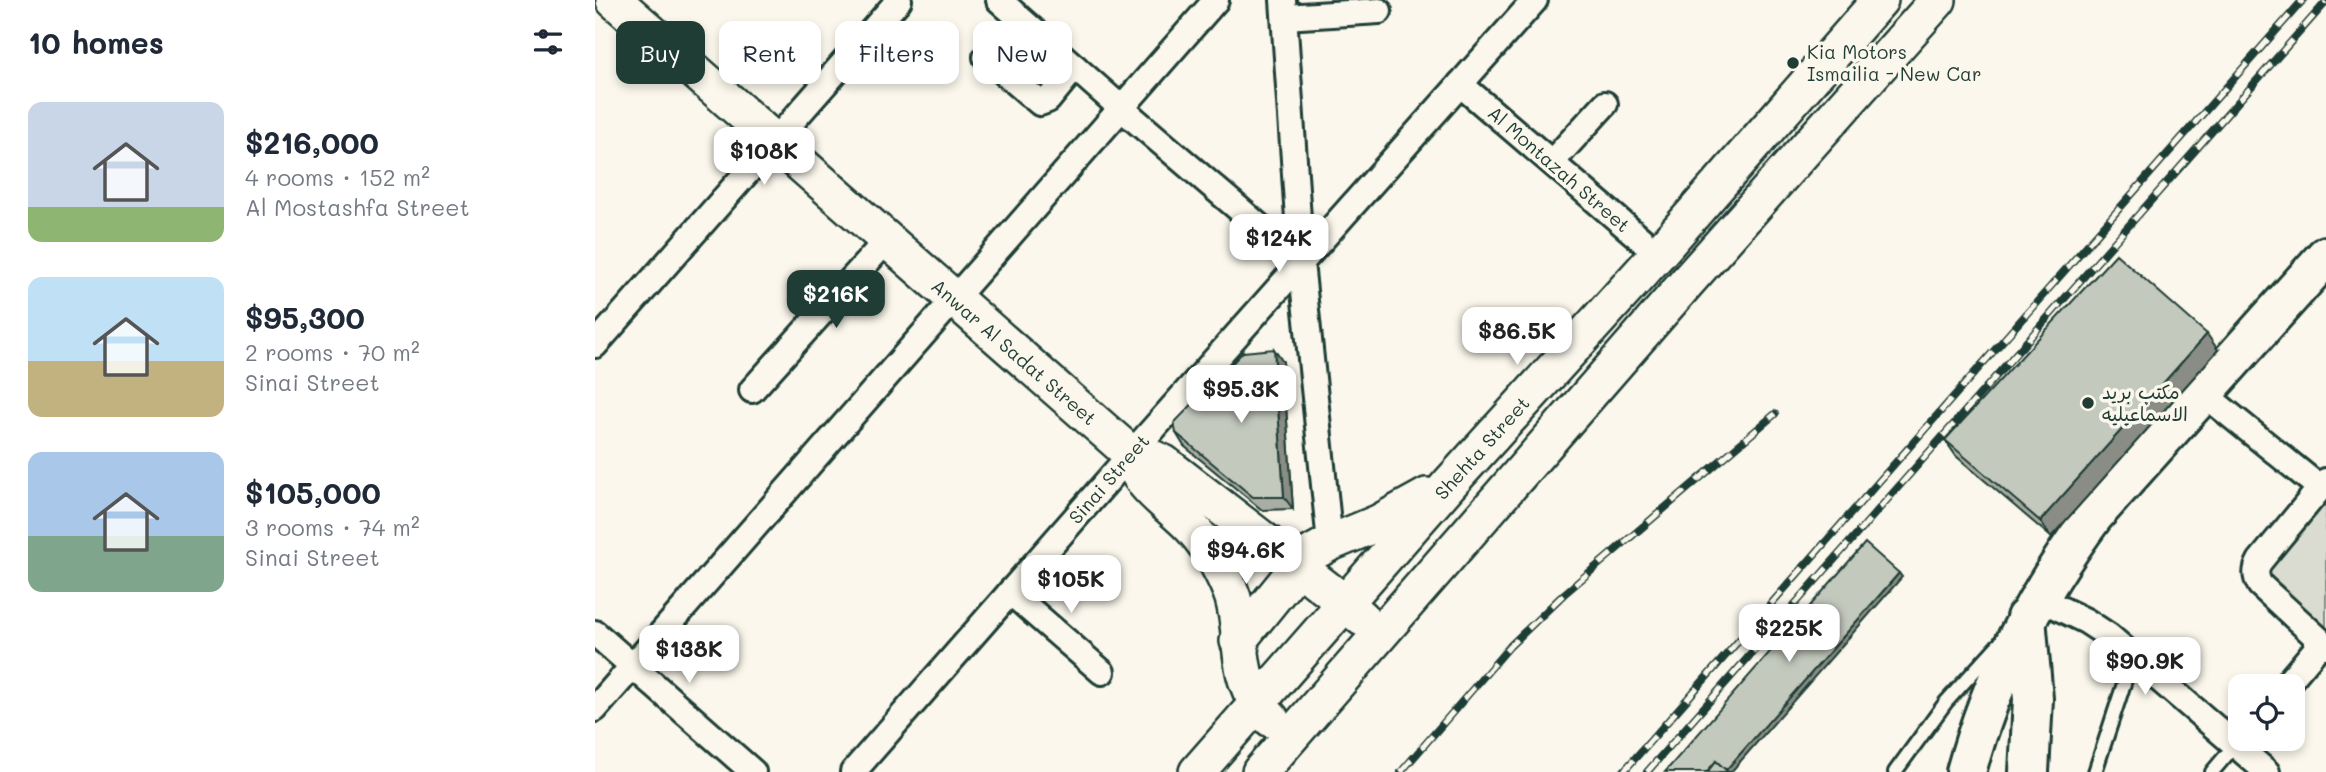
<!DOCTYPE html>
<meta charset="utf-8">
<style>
:root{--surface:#fff;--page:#f6f6f7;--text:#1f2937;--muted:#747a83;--accent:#1f3d34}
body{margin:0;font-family:Mali,"Playpen Sans Arabic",sans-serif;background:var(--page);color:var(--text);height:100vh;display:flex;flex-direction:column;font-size:26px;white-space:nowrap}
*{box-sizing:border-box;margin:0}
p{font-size:23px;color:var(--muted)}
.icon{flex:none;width:38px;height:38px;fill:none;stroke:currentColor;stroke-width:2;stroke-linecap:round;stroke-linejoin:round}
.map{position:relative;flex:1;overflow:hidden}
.drawer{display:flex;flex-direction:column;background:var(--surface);width:595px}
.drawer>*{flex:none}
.hud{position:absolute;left:21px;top:21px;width:665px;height:63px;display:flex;gap:14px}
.tools{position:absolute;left:1633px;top:674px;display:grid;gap:14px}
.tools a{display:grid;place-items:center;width:77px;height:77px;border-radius:14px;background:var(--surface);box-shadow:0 4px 10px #0003;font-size:35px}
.price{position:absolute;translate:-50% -60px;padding:0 16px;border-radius:14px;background:#fff;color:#222;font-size:23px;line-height:46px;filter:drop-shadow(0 2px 4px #0008)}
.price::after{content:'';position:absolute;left:50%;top:42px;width:21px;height:16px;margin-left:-10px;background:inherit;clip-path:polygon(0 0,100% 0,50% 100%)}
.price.active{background:var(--accent);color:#fff}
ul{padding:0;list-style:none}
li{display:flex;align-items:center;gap:21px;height:175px;padding:0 28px}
li span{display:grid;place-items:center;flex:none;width:196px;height:140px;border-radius:14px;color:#555}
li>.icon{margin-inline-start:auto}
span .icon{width:84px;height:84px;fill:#fffc;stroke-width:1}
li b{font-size:30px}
h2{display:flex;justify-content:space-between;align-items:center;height:84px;padding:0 28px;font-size:30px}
.tag{padding:0 24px;border-radius:14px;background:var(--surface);box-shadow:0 4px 10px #0003;font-size:24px;line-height:63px}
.tag.active{background:var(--accent);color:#fff}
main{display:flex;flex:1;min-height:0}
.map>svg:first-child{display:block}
.green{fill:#dbdcd1;stroke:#7d8c82;stroke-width:2}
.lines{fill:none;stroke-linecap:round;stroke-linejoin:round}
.lane-casing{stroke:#1f3d34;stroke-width:18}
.street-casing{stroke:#1f3d34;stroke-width:30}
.secondary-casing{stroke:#1f3d34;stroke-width:40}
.primary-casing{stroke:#1f3d34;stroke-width:44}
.lane{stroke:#fbf7ec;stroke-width:12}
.street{stroke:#fbf7ec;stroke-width:24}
.secondary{stroke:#fbf7ec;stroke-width:35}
.primary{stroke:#fbf7ec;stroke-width:38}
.rail-casing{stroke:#1f3d34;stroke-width:8}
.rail{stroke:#fbf7ec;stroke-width:5;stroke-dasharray:16;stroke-linecap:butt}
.wall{fill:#a9ada3;stroke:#1f3d34;stroke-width:2}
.shaded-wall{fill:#898d85;stroke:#1f3d34;stroke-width:2}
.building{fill:#c4c9be;stroke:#1f3d34;stroke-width:2}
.poi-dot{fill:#1f3d34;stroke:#fbf7ec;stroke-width:2.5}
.labels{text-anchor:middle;stroke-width:7;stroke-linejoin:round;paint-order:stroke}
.poi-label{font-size:19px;fill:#1f3d34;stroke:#fbf7ec;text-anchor:start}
.street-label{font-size:19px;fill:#1f3d34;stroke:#fbf7ec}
</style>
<main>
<section class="drawer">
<h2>10 homes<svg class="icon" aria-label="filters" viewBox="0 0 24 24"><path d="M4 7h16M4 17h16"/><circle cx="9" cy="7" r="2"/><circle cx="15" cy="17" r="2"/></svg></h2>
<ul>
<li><span style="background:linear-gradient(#c9d6e8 75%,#8fb573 0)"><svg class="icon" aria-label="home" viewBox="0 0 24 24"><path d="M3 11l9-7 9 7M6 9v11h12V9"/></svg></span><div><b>$216,000</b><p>4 rooms · 152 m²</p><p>Al Mostashfa Street</p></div></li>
<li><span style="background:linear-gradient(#bfe0f5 60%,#c2b280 0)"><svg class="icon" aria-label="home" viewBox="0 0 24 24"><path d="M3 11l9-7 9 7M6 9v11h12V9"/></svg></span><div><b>$95,300</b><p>2 rooms · 70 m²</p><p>Sinai Street</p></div></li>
<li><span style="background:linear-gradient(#a9c7e8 60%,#7fa58c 0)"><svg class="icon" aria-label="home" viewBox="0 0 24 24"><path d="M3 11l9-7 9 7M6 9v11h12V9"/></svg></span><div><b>$105,000</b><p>3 rooms · 74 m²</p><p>Sinai Street</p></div></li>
</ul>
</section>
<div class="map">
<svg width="1731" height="772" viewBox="0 0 1731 772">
<rect width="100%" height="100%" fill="#fbf7ec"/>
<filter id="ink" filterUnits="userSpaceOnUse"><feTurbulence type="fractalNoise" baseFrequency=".0143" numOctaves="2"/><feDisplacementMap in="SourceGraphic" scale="14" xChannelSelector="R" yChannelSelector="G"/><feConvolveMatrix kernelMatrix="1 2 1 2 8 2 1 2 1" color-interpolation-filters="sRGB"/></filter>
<g filter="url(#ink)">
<!-- green -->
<path class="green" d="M1731,481V646L1665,585V561Z"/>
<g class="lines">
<!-- lane casing -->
<g class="lane-casing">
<g id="lane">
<path d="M1300,772L1351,702L1403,645"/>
<path d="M1500,772L1538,656"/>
<path d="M1617,772L1640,745"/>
</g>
</g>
<!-- street casing -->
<g class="street-casing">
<g id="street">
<path d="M404,0L526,108L706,262"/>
<path d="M688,0L706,262L735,543"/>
<path d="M690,17L784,11"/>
<path d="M391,57L445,103L453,100L480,67"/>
<path d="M865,84L1063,254"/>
<path d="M957,162L1010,104"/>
<path d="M0,345L304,0"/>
<path d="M157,390L292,240"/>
<path d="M1608,393L1725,488"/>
<path d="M1731,481L1665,561C1660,570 1660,576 1665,585L1731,646"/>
<path d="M415,592L507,672"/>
<path d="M1443,598L1491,621L1514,636L1672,772"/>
<path d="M0,633L158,772"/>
<path d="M1690,686L1727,642"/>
<path d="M0,709L621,0"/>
<path d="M258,772L536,454L940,0"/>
</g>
</g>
<!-- secondary casing -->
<g class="secondary-casing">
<g id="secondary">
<path d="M19,0L536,454C542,487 576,505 597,528C606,538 615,550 622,563C628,574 634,586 638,598C651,644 636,679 676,719"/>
<path d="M536,454L553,456L569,463L750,603L767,618"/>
<path d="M643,641L703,567L717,553L735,543L783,523L832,496"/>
<path d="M602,772L856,482L1063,254L1285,0"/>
<path d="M665,772L1092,282L1343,0"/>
</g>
</g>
<!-- primary casing -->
<g class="primary-casing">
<g id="primary">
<path d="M1431,618L1438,699L1434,772"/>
<path d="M1371,772C1397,676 1440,595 1499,515L1731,256"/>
</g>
</g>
<!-- lane -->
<use href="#lane" class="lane"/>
<!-- street -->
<use href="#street" class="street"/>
<!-- secondary -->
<use href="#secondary" class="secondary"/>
<!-- primary -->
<use href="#primary" class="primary"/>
<!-- rail casing -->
<g class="rail-casing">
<g id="rail">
<path d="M806,772L915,646L969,594L1180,414"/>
<path d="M1028,772L1708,0"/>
<path d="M1052,772L1731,2"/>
</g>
</g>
<!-- rail -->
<use href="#rail" class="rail"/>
</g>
<!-- wall -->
<g class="wall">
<path d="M1623,350L1456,537L1361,456L1350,440Z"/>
<path d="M688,362L698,509L667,510L589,446L581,433Z"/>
</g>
<!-- shaded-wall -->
<g class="shaded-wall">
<path d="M1612,334L1623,350L1456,537L1445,521Z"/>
<path d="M679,349L688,362L698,509L689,497Z"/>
<path d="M1304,573L1307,577L1136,772H1129Z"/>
</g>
<!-- building -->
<g class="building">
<path d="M1521,254L1612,334L1445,521L1350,440Z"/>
<path d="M679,349L689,497H658L581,433L579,423L648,352Z"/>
<path d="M1270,543L1304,573L1131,770L1121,761L1112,772H1070Z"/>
<path d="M1121,761L1133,772H1112Z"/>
</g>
</g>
<!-- markers -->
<g class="poi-dot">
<circle cx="1198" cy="63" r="7"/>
<circle cx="1493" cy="403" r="7"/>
</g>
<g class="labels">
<!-- poi labels -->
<g class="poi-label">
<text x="1212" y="59">Kia Motors<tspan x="1212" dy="22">Ismailia - New Car</tspan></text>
<text x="1507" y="399">مكتب بريد<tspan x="1507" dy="22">الاسماعيليه</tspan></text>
</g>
<!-- street labels -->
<g class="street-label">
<text transform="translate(964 169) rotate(41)" y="7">Al Montazah Street</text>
<text transform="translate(419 352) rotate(41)" y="7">Anwar Al Sadat Street</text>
<text transform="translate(887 448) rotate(-48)" y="7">Shehta Street</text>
<text transform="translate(514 479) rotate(-49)" y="7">Sinai Street</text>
</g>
</g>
</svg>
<div class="tools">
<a><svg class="icon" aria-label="locate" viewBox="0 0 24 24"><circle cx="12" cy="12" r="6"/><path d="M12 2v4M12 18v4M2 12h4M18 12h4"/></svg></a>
</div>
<b class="price" style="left:169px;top:187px">$108K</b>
<b class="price" style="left:684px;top:274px">$124K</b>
<b class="price active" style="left:241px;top:330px">$216K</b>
<b class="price" style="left:922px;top:367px">$86.5K</b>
<b class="price" style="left:646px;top:425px">$95.3K</b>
<b class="price" style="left:651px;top:586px">$94.6K</b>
<b class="price" style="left:476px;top:615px">$105K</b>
<b class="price" style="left:1194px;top:664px">$225K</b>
<b class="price" style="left:94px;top:685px">$138K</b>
<b class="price" style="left:1550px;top:697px">$90.9K</b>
<div class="hud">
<a class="tag active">Buy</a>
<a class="tag">Rent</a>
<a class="tag">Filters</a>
<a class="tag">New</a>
</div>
</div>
</main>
